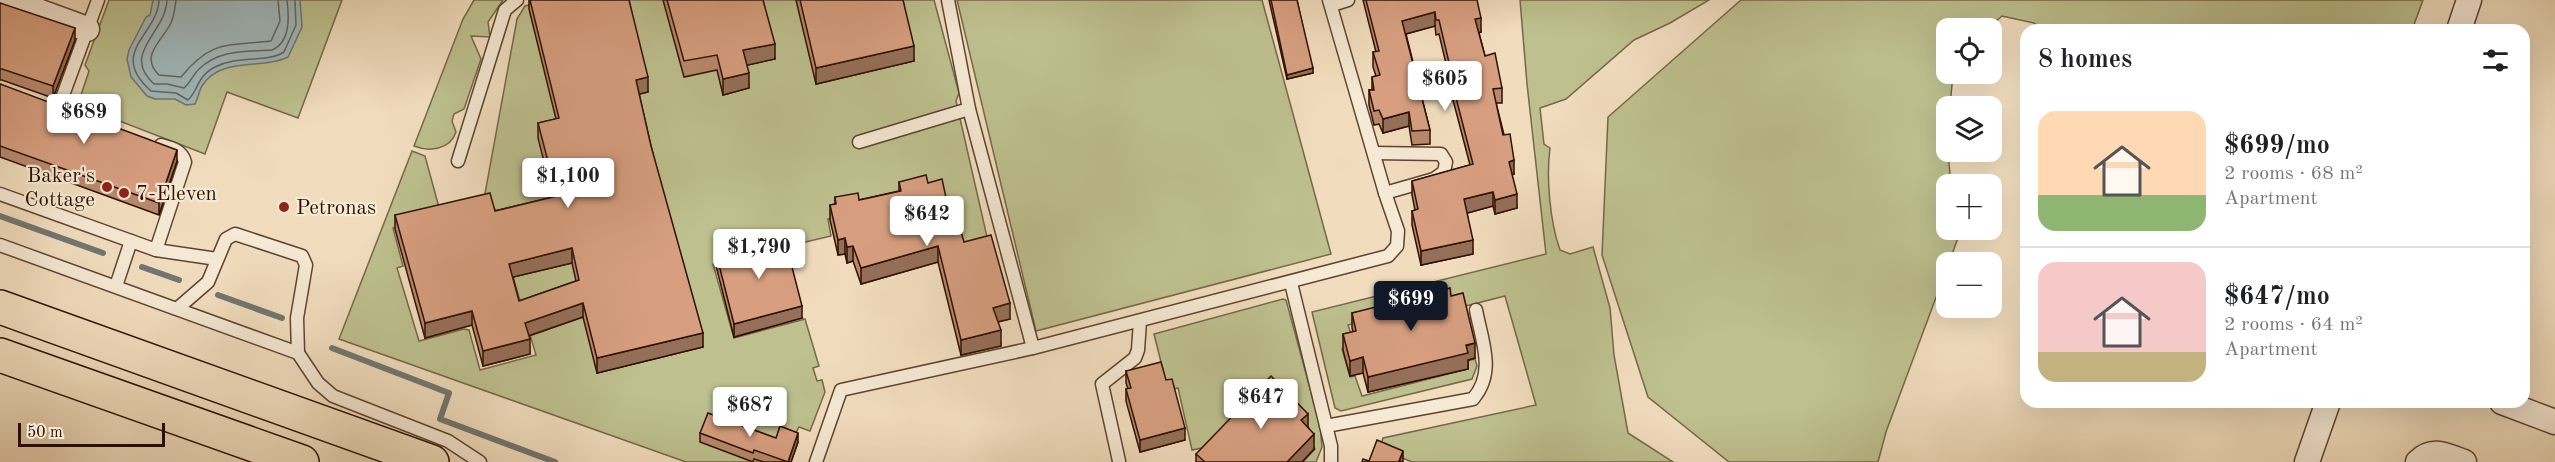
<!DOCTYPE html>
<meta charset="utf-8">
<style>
:root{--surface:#fff;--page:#f6f6f6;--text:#202124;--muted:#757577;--line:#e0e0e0;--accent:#111827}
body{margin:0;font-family:"Old Standard TT",serif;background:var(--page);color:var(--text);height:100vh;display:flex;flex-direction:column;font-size:22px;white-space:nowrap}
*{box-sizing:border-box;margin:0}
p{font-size:20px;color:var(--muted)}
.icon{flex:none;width:33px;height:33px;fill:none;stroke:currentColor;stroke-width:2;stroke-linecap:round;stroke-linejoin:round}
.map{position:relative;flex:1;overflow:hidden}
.details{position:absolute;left:2020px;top:24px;width:510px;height:384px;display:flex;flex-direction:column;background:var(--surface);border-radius:18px;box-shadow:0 6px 24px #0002}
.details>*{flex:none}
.fabs{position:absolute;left:1936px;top:18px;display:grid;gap:12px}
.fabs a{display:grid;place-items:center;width:66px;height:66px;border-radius:12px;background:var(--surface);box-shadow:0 6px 24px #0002;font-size:30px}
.scale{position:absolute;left:18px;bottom:15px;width:147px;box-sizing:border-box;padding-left:6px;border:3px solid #2d1100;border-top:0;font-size:16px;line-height:21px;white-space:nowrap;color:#2d1100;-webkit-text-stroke:4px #f6e9d5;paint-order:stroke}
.price{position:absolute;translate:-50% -51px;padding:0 14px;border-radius:6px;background:#fff;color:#222;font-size:20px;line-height:39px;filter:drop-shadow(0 2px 3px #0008)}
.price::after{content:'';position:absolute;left:50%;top:36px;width:18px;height:14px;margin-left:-9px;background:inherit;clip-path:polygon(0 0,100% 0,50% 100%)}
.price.on{background:var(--accent);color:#fff}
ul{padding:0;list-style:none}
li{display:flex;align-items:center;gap:18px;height:150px;padding:0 18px}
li+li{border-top:2px solid var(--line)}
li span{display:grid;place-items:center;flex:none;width:168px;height:120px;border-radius:18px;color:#555}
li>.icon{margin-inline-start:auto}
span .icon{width:72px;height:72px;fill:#fffc;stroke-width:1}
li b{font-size:26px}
h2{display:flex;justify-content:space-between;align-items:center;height:72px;padding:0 18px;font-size:26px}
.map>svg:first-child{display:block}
.green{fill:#bec08f;stroke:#766848;stroke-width:1.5}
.water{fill:#a0b9bd;stroke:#727671;stroke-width:1.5}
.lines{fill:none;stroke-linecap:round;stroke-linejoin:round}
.shore{stroke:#66655e;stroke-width:1.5}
.stream{stroke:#727671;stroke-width:6}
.service-casing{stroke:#5e4430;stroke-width:15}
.minor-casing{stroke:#5e4430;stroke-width:27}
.primary-casing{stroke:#2d1100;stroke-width:36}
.service{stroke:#f6e9d5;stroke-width:12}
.minor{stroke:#f6e9d5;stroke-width:24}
.primary{stroke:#f1ddbe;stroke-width:33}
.wall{fill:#b9896e;stroke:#2d1100;stroke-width:1.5;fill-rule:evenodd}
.shaded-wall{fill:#966f5a;stroke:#2d1100;stroke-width:1.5}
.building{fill:#d79f80;stroke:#2d1100;stroke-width:1.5;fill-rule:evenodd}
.poi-dot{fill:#8f2418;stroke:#f6e9d5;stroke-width:2}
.labels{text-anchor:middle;stroke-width:4.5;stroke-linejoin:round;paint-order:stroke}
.poi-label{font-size:21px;fill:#2d1100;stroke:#f6e9d5;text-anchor:start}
</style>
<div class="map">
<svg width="2555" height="462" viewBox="0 0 2555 462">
<rect width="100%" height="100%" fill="#f1ddbe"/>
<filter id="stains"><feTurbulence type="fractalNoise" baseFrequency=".00333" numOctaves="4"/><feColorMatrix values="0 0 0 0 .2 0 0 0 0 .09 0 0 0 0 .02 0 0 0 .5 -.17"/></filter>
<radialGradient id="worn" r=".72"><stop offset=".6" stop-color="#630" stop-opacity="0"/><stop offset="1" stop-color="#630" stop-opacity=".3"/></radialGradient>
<!-- green -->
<g class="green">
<path d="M109,0H342L298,118L227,92L205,154L83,107L79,101L89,71L85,65Z"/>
<path d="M474,0H503L488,22L490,37L471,36L481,59L464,109L454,114L452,121L456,132C450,150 429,152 414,146L463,19Z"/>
<path d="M550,0H934L959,93L956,101L990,250L835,218L828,219L831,236L713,264L734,338L805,319L819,366L813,368L817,381L822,380L825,392L810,431L799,427L793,439L768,462H686L339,339L412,151L425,156L440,211L433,217L393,228L403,266L397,268L419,341L464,329L469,330L480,370L536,355L508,260L497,211L484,199L517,19L525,6Z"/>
<path d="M957,0H1262L1331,254L1036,331Z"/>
<path d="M1520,0H1709L1670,23L1634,40L1566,99L1540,108L1544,144L1550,148C1546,178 1550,222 1560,250L1570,254L1593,247L1610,308L1614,355L1628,433L1673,462H1412L1380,449L1383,438L1536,405L1505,296L1454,309L1452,301L1348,325L1355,346L1342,349L1350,377L1355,376L1362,396L1468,369L1467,361L1475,359L1477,366L1472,379L1341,411L1335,408L1312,312L1546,254L1527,84Z"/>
<path d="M1741,0H2423L2412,30H2044L2034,23L2002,16L1988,28H1947V74H1953L1950,106H1947V143L1951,184H1947V230H1961L1886,432L1878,462H1729L1648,397L1602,255L1608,117Z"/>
<path d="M1283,299L1286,300L1320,425L1322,447L1316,462H1303L1315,449L1303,435L1309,428L1271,389L1216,445L1192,450L1178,388L1168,390L1154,334Z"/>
</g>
<!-- water -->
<path class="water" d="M153,0H300L302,27L288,57C262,70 220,56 202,86C199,91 198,98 195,104L186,105L175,99H155L147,96L131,77L127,59L129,50L146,17L150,15Z"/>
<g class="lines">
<!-- shore -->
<g class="shore">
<path d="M159,0C158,35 107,52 151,91L176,93L188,100C199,90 196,77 215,67C239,55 267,63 284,52L296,25L295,0"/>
<path d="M167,0C166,33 120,53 154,84H167L184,88C190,83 193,75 199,69C220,49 245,52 272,50C291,42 289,16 287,0"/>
<path d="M176,0C175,8 174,16 171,23C162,41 139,56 159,75L181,77C212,39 228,46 271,41L280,21L278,0"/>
</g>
<!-- stream -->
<g class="stream">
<path d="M0,216L103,253"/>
<path d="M142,267L179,280"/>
<path d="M218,295L282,318"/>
<path d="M332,348L449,393L440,419L555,462"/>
</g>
<!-- service casing -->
<g class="service-casing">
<g id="service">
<path d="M948,0L969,109L1033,348"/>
<path d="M1332,5L1348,0"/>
<path d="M58,109L98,0"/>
<path d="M859,142L969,109"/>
<path d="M1374,153L1441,154L1446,162L1444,172L1434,179L1385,193"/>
<path d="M458,161L505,10L517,0"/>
<path d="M0,194L156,250L217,259"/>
<path d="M0,245L298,353L318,383L333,396L448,441L480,462"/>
<path d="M156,250L185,162C182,150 172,148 161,145"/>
<path d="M1291,283L1331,446V462"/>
<path d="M116,286L131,241"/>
<path d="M178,308L208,282L226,239L235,234L302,256L306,265L297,318L298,353"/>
<path d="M1326,426L1473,399C1496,372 1482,342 1476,310"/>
<path d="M1119,461L1102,384L1135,358L1138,350L1140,321"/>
<path d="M816,462L841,390L1033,348L1388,256L1397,246L1398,231L1385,193L1329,0"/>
</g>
</g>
<!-- minor casing -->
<g class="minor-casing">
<g id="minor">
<path d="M8,0L87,29"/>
<path d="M2459,30L2469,0"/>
<path d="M2502,402L2555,422"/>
<path d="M2307,462L2328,402"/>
<path d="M2418,462C2433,447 2447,456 2464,462"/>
</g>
</g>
<!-- primary casing -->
<g class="primary-casing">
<g id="primary">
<path d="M0,307L432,462"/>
<path d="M0,355L302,462"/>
</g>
</g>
<!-- service -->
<use href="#service" class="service"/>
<!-- minor -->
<use href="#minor" class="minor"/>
<!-- primary -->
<use href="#primary" class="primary"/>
</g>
<!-- wall -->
<g class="wall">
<path d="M529,0H629L648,92L639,94L651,146L703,347L597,373L583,317L529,336L530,354L483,366L472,325L425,338L395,229V215L495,211L553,197L538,138V123L556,119L529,9ZM572,263L576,281L519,301L513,277Z"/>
<path d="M663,0H763L775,59L747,65L749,88L723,95L717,70L684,77Z"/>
<path d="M796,0H903L914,61L816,84Z"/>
<path d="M1269,0H1297L1313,73L1287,79Z"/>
<path d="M1363,0H1477L1481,32L1479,33L1485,56L1502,88V103H1496L1514,174L1512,175L1517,208L1495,214L1493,206L1467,213L1473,254L1421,265L1412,225V211L1415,210L1412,195V181L1470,165L1453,100L1447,102L1445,87V73L1448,72L1439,34L1436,35L1435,26L1406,34L1430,130V144L1412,145L1409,126L1383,133L1379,124L1374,125L1369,105V90H1372V77L1376,76L1373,67V52H1376Z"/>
<path d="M0,3L75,40L53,98L2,80H0Z"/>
<path d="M0,84L177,161L159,215L0,157Z"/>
<path d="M899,182L928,183L953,230L964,242L1010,319L998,322L1001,346L961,355L938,262L861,284L853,261L847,263L845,254L838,255L830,220V205L835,204V197L859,200L899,191Z"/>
<path d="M716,253L802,318L734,337L716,266Z"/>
<path d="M1451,296L1475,358L1468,360V369L1368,392L1363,373L1350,376L1343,350V334L1353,332L1352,328V313Z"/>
<path d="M1126,371L1166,380L1185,440L1140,452L1126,401V389H1128L1126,383Z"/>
<path d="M1308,427L1314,449L1302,462H1196V454Z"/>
<path d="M700,433L776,438L798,442L791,462H764L754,459L753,462L700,442Z"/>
</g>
<!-- shaded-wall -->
<g class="shaded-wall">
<path d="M1435,12V26L1402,35V21Z"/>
<path d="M1481,18V32L1475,33V19Z"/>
<path d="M75,28V40L53,98V86Z"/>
<path d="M775,44V59L743,66V50Z"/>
<path d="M914,46V61L816,84V68Z"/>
<path d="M1313,68V73L1287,79V75Z"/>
<path d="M749,73V88L723,95V79Z"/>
<path d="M648,77V92L636,95V80Z"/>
<path d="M1453,86V100L1447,102V87Z"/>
<path d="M1409,112V126L1383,133V119Z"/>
<path d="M177,150V161L159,215V203Z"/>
<path d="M1514,160V174L1509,176V162Z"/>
<path d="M1493,192V206L1464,214V199Z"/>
<path d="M1517,194V208L1495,214V200Z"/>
<path d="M845,238V254L838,255V240Z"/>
<path d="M1473,240V254L1421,265V251Z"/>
<path d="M853,246V261L847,263V247Z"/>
<path d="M938,246V262L861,284V268Z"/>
<path d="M572,248V263L509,278V264Z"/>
<path d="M583,303V317L525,337V323Z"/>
<path d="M1010,303V319L993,323V308Z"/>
<path d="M802,306V318L734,337V324Z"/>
<path d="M472,311V325L425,338V323Z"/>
<path d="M1001,330V346L961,355V340Z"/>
<path d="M703,333V347L597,373V358Z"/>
<path d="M530,339V354L483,366V351Z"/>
<path d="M1475,343V358L1468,360V369L1368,392V377Z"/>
<path d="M1363,357V373L1350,376V361Z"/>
<path d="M1308,414V429L1301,420Z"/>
<path d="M1185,428V440L1140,452V440Z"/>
<path d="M798,433V442L791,462H788Z"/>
<path d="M1314,434V449L1302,462H1287Z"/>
<path d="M1403,451V462H1399Z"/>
</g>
<!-- building -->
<g class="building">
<path d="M530,0H629L648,77L636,80L651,146L703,333L597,358L583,303L525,323L530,339L483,351L472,311L425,323L395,215L490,193L495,211L557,196L538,123L559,118ZM572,248L579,280L519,301L509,264Z"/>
<path d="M667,0H763L775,44L743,50L749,73L723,79L717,55L684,61Z"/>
<path d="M800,0H903L914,46L816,68Z"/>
<path d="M1271,0H1297L1313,68L1287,75Z"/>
<path d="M1366,0H1477L1481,18L1475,19L1485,56L1495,53L1502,88L1493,89L1503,135L1510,134L1514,160L1509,162L1517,194L1495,200L1493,192L1464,199L1473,240L1421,251L1412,211L1418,209L1412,181L1473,164L1453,86L1447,87L1445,73L1451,71L1439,20H1436L1435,12L1402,21L1430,130L1412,131L1409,112L1383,119L1379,110L1374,111L1369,90H1374L1372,77L1380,75L1373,52L1379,51Z"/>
<path d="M0,3L75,28L53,86L2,69H0Z"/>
<path d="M0,84L177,150L159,203L0,146Z"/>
<path d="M926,175L928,183L942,179L953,230L960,228L964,242L991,235L1010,303L993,308L1001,330L961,340L938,246L861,268L853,246L847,247L845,238L838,240L830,205L836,204L835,197L858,193L859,200L901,191L899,182Z"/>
<path d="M784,236L802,306L734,324L716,253Z"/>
<path d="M1450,288L1451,296L1463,293L1475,343L1466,345L1468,353L1368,377L1363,357L1350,361L1343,334L1356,331L1352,313Z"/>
<path d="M1161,362L1166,380L1172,379L1185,428L1140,440L1126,389L1131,388L1126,371Z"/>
<path d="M1271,376L1308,414L1301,420L1314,434L1287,462H1205L1196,454Z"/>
<path d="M708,413L776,438L780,426L798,433L788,462L754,450L753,453L700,433Z"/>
<path d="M1377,440L1403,451L1399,461L1402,462H1362L1363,459L1369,461Z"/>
</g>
<!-- markers -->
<g class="poi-dot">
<circle cx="107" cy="187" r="6"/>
<circle cx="124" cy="193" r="6"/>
<circle cx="284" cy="207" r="6"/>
</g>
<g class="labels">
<!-- poi labels -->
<g class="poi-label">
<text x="95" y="182" text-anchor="end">Baker's<tspan x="95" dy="24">Cottage</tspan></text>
<text x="136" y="200">7-Eleven</text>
<text x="296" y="214">Petronas</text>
</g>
</g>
<rect width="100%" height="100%" filter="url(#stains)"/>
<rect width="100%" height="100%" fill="url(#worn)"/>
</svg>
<div class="fabs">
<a><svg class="icon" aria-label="locate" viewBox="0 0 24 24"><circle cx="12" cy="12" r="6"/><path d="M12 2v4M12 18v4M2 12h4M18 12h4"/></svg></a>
<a><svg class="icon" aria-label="layers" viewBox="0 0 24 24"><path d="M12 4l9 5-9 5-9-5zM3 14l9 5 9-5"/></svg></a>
<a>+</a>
<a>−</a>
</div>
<div class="scale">50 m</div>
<b class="price" style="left:1445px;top:112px">$605</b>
<b class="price" style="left:84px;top:145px">$689</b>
<b class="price" style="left:568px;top:209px">$1,100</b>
<b class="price" style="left:927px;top:247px">$642</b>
<b class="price" style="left:759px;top:280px">$1,790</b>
<b class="price on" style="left:1411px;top:332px">$699</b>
<b class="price" style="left:1261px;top:430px">$647</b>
<b class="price" style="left:750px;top:438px">$687</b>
<section class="details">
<h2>8 homes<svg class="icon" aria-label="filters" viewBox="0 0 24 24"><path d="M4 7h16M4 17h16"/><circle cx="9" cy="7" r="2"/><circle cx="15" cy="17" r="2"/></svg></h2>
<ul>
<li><span style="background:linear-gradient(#ffd9b3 70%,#8fb573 0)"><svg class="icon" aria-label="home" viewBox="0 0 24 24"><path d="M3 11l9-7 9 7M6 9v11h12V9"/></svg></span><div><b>$699/mo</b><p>2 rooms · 68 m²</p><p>Apartment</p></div></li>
<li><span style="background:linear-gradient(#f6c9c9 75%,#c2b280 0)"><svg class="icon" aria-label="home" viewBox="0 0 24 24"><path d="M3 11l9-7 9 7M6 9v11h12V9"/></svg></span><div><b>$647/mo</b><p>2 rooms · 64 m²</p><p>Apartment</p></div></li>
</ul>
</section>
</div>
